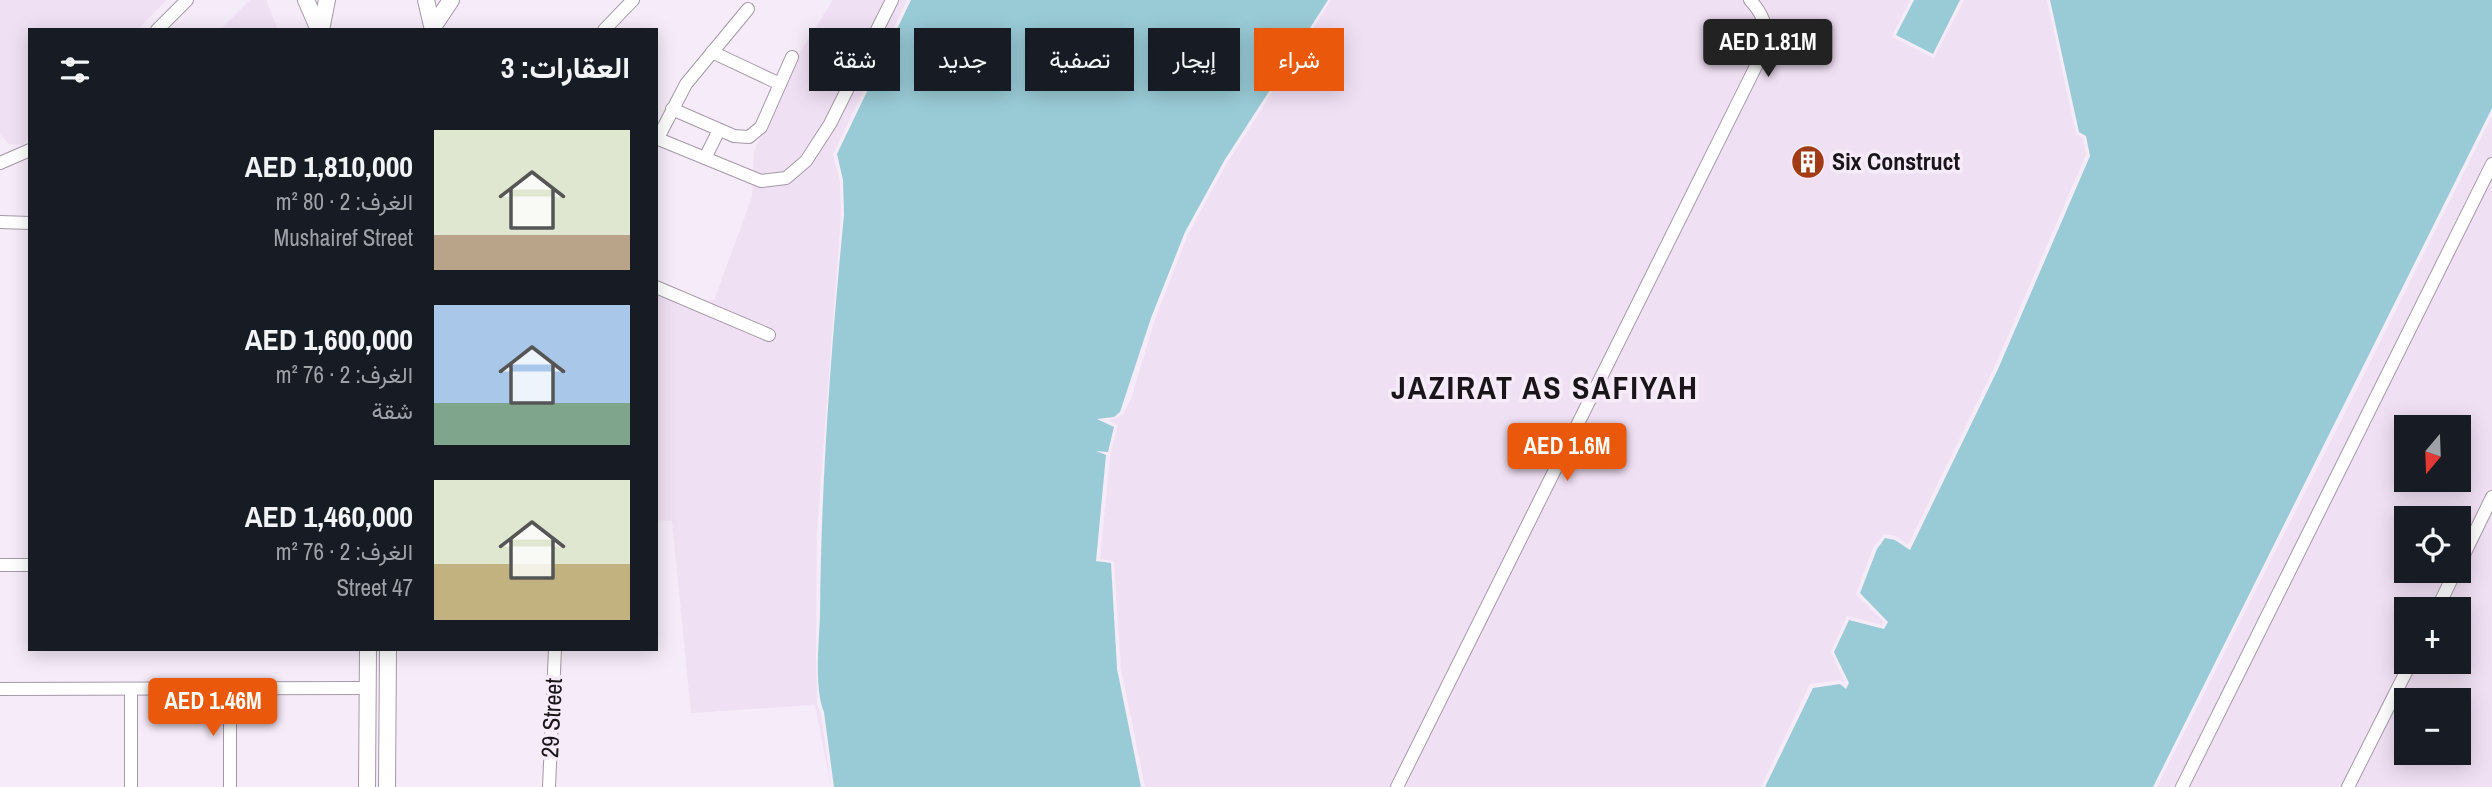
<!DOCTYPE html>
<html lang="ar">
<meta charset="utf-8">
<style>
:root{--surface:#171b24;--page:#20242c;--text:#f1f3f6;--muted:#9ea1a6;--accent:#ea580c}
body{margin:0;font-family:"Archivo Narrow",Vazirmatn,sans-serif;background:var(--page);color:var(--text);direction:rtl;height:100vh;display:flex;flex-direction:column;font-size:26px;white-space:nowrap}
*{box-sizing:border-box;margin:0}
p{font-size:23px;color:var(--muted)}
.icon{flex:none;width:38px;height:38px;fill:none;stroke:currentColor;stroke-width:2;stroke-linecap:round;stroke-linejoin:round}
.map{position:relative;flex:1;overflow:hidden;direction:ltr}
.sheet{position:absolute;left:28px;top:28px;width:630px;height:623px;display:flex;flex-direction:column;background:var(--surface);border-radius:0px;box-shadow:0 4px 18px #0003;direction:rtl}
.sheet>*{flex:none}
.top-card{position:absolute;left:679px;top:28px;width:665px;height:63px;direction:rtl;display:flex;gap:14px}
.needle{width:46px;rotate:199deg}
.buttons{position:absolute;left:2394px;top:415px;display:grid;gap:14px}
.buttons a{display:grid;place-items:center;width:77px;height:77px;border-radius:0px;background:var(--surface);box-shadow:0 4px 18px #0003;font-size:35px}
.price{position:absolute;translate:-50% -60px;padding:0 16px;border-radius:7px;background:var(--accent);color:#fff;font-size:23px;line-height:46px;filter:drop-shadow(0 2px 4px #0008)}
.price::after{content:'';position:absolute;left:50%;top:42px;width:21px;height:16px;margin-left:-10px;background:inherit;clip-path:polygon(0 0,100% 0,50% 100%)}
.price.selected{background:#222;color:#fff}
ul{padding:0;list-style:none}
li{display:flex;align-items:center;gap:21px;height:175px;padding:0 28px}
li span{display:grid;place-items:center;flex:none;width:196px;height:140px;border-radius:0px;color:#555}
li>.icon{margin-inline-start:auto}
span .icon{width:84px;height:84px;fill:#fffc;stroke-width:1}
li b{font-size:30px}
h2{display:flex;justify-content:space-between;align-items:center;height:84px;padding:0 28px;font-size:30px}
.tag{padding:0 24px;border-radius:0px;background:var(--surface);box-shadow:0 4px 18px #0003;font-size:24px;line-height:63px}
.tag.selected{background:var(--accent);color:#fff}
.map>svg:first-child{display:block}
.built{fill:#f0e0f4;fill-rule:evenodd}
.water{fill:#99cbd6}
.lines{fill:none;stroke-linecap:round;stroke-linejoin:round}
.minor-casing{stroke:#a49aa7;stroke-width:14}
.major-casing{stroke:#a49aa7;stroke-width:18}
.minor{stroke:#fff;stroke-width:12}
.major{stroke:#fff;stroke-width:16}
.labels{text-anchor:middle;stroke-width:7;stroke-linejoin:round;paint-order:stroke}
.poi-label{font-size:24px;font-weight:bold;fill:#19151a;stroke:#f6ebf8;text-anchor:start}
.street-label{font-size:24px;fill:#19151a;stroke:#f6ebf8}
.district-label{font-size:32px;font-weight:bold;letter-spacing:2px;fill:#19151a;stroke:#f6ebf8}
</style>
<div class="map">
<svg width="2492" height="787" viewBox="0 0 2492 787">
<rect width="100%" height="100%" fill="#f6ebf8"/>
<!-- built -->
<g class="built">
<path d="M0,0H167L137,30H30V137L22,145L9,144L0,134Z"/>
<path d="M250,0H266L278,30H220Z"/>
<path d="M833,0H907L833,154L840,181L841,215L817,532L816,653L817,704L821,713L831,787L815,705L691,713L672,521L656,520V292L683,304L714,300L752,197L754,151L797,57Z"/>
<path d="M1331,0H1910L1892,37L1934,58L1964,0H2047L2076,134L2083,138L2086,155L1994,368L1908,545L1896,536L1884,534L1873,548L1856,594L1884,622L1882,625L1847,616L1831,652L1845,683L1841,680L1810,684L1761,787H1145L1121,669L1114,561L1100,559L1110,456L1118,425L1109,421L1123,414L1131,399L1155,319L1188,234L1227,163Z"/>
<path d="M2492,116V787H2157L2353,397ZM2406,427H2459V480H2406ZM2406,518H2459V570H2406ZM2406,609H2459V662H2406ZM2406,700H2459V752H2406Z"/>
</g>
<!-- water -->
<g class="water">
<path d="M911,0H1328L1224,161L1185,232L1151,318L1120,412L1114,417L1097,419L1114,427L1108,452L1096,451L1106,455L1096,561L1111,563L1117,669L1141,787H834L824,712C814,689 819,642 820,616C821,482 831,348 844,215L843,180L837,154Z"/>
<path d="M1914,0H1960L1933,54L1896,35Z"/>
<path d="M2050,0H2492V108L2153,787H1765L1813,688L1840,684L1846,689L1849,683L1834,652L1849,620L1884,629L1888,622L1860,593L1877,549L1885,538L1895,540L1910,550L1998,369L2090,156L2086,136L2079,132Z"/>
</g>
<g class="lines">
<!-- minor casing -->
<g class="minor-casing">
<g id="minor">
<path d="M157,30L187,0"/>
<path d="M604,30L633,0"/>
<path d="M712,52L780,84"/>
<path d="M672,109L734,136L749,137L761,127L792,57"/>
<path d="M656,138L761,181L786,178L806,161L830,124L892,0"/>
<path d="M658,138L686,84L748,9"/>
<path d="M705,158L719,130"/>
<path d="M0,163L30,150"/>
<path d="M0,222L30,223"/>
<path d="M656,287L769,335"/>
<path d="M0,565H30"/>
<path d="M2459,565L2492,497"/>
<path d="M2437,609L2456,570"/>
<path d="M0,689L368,688"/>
<path d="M131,689V787"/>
<path d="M230,787V689"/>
<path d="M549,787L555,649"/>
<path d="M1397,787L1762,54C1769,32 1766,17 1750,0"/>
<path d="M2182,787L2492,164"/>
<path d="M2348,787L2411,662"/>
</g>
</g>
<!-- major casing -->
<g class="major-casing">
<g id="major">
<path d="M306,0L319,30"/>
<path d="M426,0L433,30"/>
<path d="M433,27L451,0"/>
<path d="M321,30L327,0"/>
<path d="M367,787L368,649"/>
<path d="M387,787L388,649"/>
</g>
</g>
<!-- minor -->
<use href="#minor" class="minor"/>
<!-- major -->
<use href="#major" class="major"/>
</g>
<!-- icons -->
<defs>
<g id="building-disc" transform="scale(1.75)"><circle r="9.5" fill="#a13b16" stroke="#f6ebf8"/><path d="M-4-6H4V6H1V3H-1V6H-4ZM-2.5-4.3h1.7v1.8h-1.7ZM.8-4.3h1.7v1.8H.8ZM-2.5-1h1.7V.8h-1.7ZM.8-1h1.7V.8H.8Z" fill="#fff"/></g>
</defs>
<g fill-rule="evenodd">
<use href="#building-disc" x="1808" y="162"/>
</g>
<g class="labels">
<!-- poi labels -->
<g class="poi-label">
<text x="1832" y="170">Six Construct</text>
</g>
<!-- street labels -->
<g class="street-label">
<text transform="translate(552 718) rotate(-87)" y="8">29 Street</text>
</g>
<!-- district labels -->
<g class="district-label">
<text x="1545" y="399">JAZIRAT AS SAFIYAH</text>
</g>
</g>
</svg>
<div class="buttons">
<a><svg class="needle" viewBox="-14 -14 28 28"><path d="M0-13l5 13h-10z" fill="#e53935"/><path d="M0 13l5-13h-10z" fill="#9ea1a6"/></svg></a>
<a><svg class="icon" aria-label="locate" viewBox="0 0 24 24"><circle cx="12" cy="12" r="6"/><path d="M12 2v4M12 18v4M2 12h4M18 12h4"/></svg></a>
<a>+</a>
<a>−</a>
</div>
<b class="price selected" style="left:1768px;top:79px">AED 1.81M</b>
<b class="price" style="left:1567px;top:483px">AED 1.6M</b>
<b class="price" style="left:213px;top:738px">AED 1.46M</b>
<div class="top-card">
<a class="tag selected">شراء</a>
<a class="tag">إيجار</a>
<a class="tag">تصفية</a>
<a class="tag">جديد</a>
<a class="tag">شقة</a>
</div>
<section class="sheet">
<h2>العقارات: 3<svg class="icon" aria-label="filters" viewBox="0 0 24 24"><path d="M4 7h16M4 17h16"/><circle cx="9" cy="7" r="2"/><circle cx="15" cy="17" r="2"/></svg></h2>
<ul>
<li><span style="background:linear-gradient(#dfe7d0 75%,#b9a48a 0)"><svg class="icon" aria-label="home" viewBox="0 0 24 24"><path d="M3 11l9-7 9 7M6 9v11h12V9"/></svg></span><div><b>AED 1,810,000</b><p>الغرف: 2 · 80 m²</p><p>Mushairef Street</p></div></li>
<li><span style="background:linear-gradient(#a9c7e8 70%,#7fa58c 0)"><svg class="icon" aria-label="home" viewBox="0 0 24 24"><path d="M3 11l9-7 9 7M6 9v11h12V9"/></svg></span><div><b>AED 1,600,000</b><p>الغرف: 2 · 76 m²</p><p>شقة</p></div></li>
<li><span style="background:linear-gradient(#dfe7d0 60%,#c2b280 0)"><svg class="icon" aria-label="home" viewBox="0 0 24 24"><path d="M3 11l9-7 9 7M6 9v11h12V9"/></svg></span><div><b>AED 1,460,000</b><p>الغرف: 2 · 76 m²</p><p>47 Street</p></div></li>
</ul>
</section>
</div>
